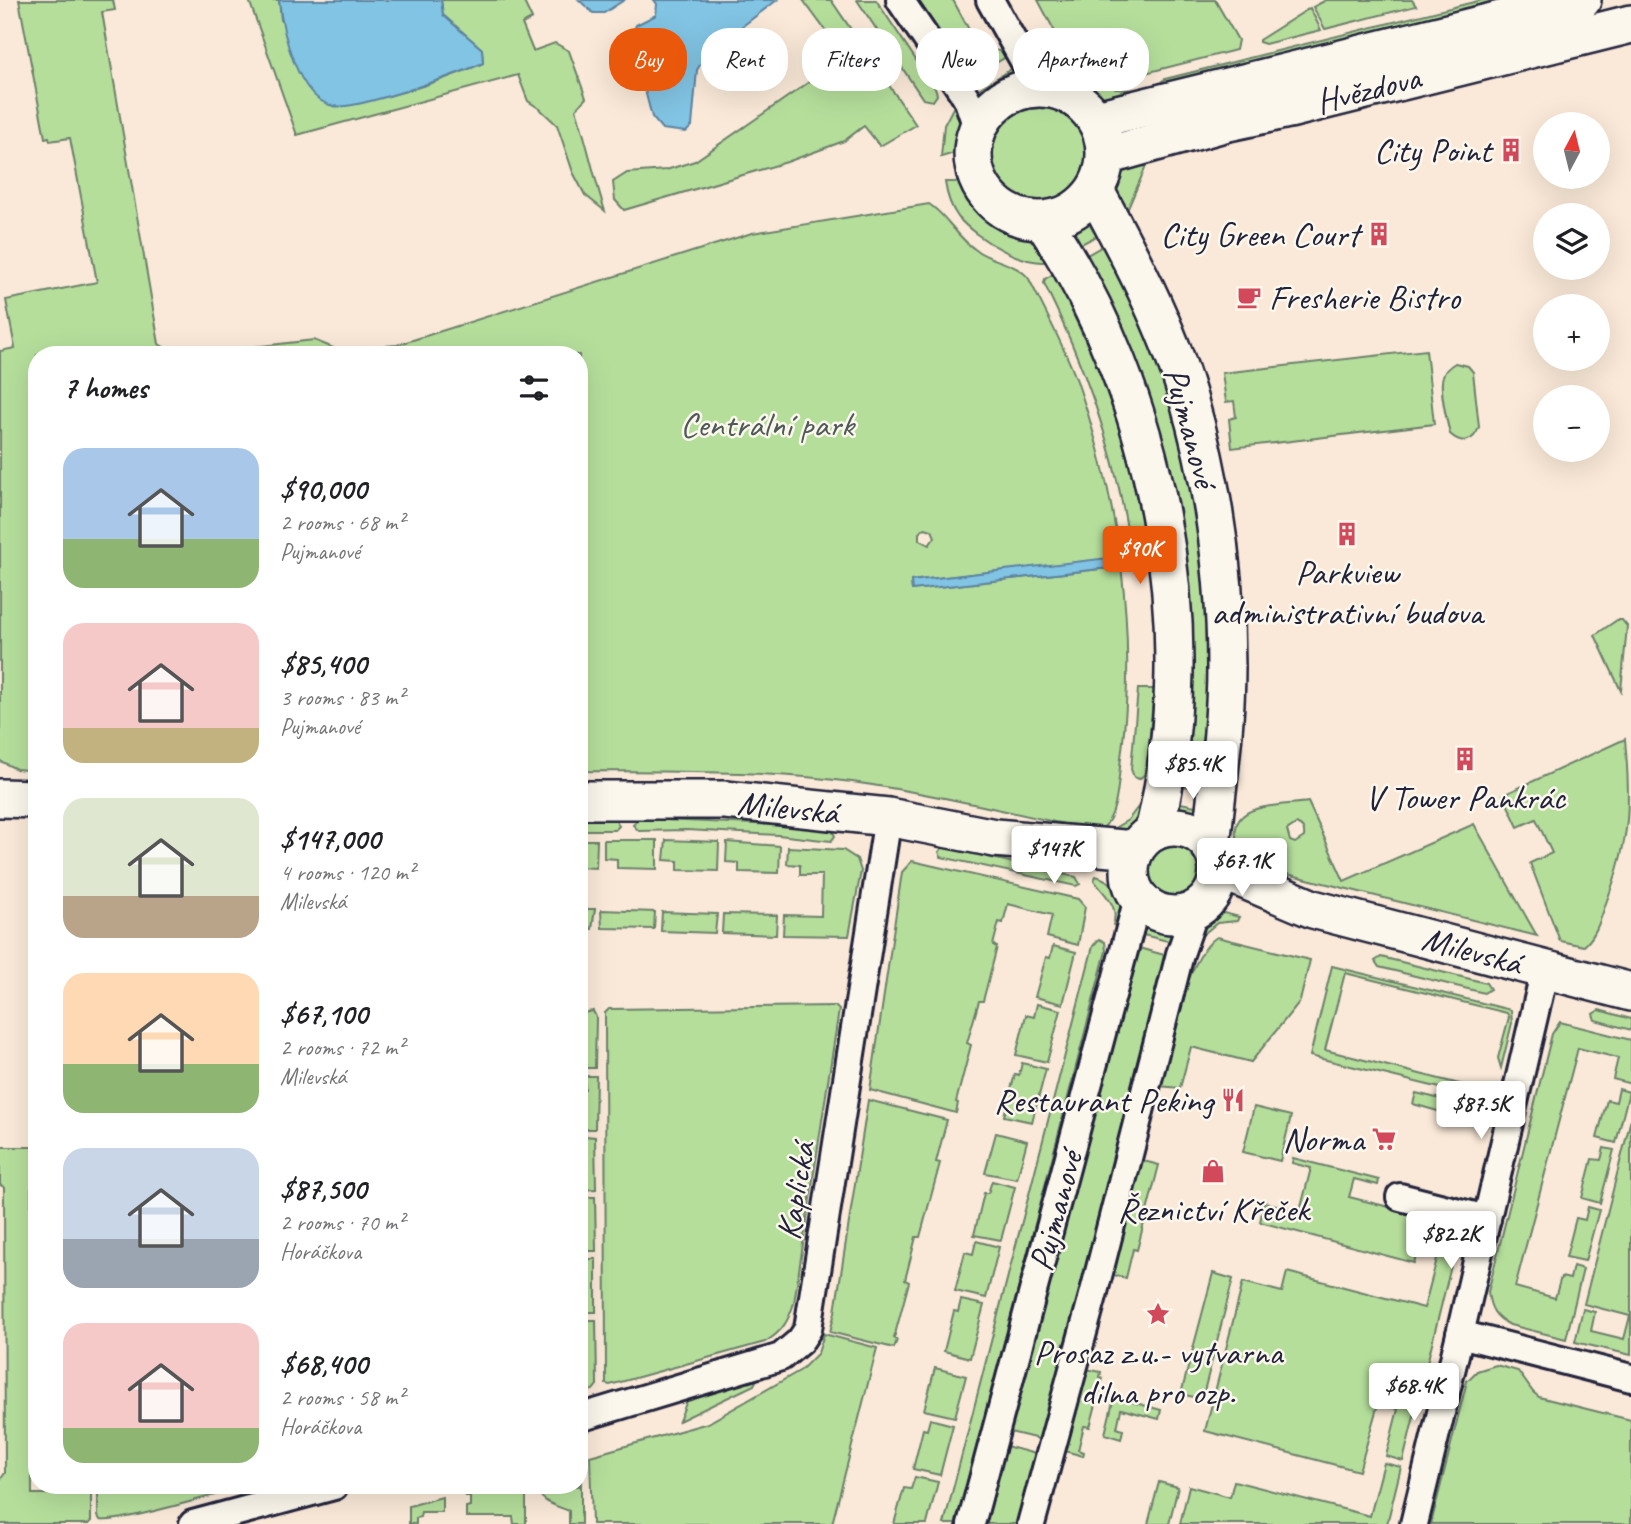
<!DOCTYPE html>
<meta charset="utf-8">
<style>
:root{--surface:#fff;--page:#f2f2f2;--text:#202124;--muted:#757577;--accent:#ea580c}
body{margin:0;font-family:Caveat,sans-serif;background:var(--page);color:var(--text);height:100vh;display:flex;flex-direction:column;font-size:26px;white-space:nowrap}
*{box-sizing:border-box;margin:0}
p{font-size:23px;color:var(--muted)}
.icon{flex:none;width:38px;height:38px;fill:none;stroke:currentColor;stroke-width:2;stroke-linecap:round;stroke-linejoin:round}
.map{position:relative;flex:1;overflow:hidden}
.sheet{position:absolute;left:28px;top:346px;width:560px;height:1148px;display:flex;flex-direction:column;background:var(--surface);border-radius:28px;box-shadow:0 7px 28px #0002}
.sheet>*{flex:none}
.hud{position:absolute;left:609px;top:28px;width:665px;height:63px;display:flex;gap:14px}
.needle{width:46px;rotate:7deg}
.tools{position:absolute;left:1533px;top:112px;display:grid;gap:14px}
.tools a{display:grid;place-items:center;width:77px;height:77px;border-radius:50%;background:var(--surface);box-shadow:0 7px 28px #0002;font-size:35px}
.price{position:absolute;translate:-50% -60px;padding:0 16px;border-radius:7px;background:#fff;color:#222;font-size:23px;line-height:46px;filter:drop-shadow(0 2px 4px #0008)}
.price::after{content:'';position:absolute;left:50%;top:42px;width:21px;height:16px;margin-left:-10px;background:inherit;clip-path:polygon(0 0,100% 0,50% 100%)}
.price.selected{background:var(--accent);color:#fff}
ul{padding:0;list-style:none}
li{display:flex;align-items:center;gap:21px;height:175px;padding:0 35px}
li span{display:grid;place-items:center;flex:none;width:196px;height:140px;border-radius:21px;color:#555}
li>.icon{margin-inline-start:auto}
span .icon{width:84px;height:84px;fill:#fffc;stroke-width:1}
li b{font-size:30px}
h2{display:flex;justify-content:space-between;align-items:center;height:84px;padding:0 35px;font-size:30px}
.tag{padding:0 24px;border-radius:28px;background:var(--surface);box-shadow:0 7px 28px #0002;font-size:24px;line-height:63px}
.tag.selected{background:var(--accent);color:#fff}
.map>svg:first-child{display:block}
.green{fill:#b5de9b;stroke:#6c806b;stroke-width:2;fill-rule:evenodd}
.water{fill:#82c4e3;stroke:#5c83a0;stroke-width:2}
.lines{fill:none;stroke-linecap:round;stroke-linejoin:round}
.street-casing{stroke:#22223b;stroke-width:32}
.secondary-casing{stroke:#22223b;stroke-width:42}
.street{stroke:#fbf7ec;stroke-width:26}
.secondary{stroke:#fbf7ec;stroke-width:37}
.labels{text-anchor:middle;stroke-width:5;stroke-linejoin:round;paint-order:stroke}
.street-label{font-size:35px;fill:#22223b;stroke:#fbf7ec}
.poi-label{font-size:35px;fill:#22223b;stroke:#fbf7ec;text-anchor:end}
.park-label{font-size:35px;fill:#4e5a58;stroke:#fbf7ec}
</style>
<div class="map">
<svg width="1631" height="1524" viewBox="0 0 1631 1524">
<rect width="100%" height="100%" fill="#fae9d8"/>
<filter id="ink" filterUnits="userSpaceOnUse"><feTurbulence type="fractalNoise" baseFrequency=".0143" numOctaves="2"/><feDisplacementMap in="SourceGraphic" scale="14" xChannelSelector="R" yChannelSelector="G"/><feConvolveMatrix kernelMatrix="1 2 1 2 8 2 1 2 1" color-interpolation-filters="sRGB"/></filter>
<g filter="url(#ink)">
<!-- green -->
<g class="green">
<path d="M19,0H113L115,10L102,12L159,344L177,355H37V771L16,769L0,761V351L15,348L6,300L97,282L70,138L50,141L49,137L45,138Z"/>
<path d="M249,0H279L281,20L334,106C383,100 437,83 483,63L482,49L443,15L441,0H523L532,19L522,24L533,51L555,43L569,51L586,98L576,109C587,143 594,177 605,211L585,195L573,172L557,125L540,109L528,101L518,75L297,135Z"/>
<path d="M803,0H831L916,125L880,146L864,126L844,141L787,162L624,210L615,200L613,182L627,173L666,170L695,161L845,57Z"/>
<path d="M857,0H876L936,90L937,95L933,101L923,99Z"/>
<path d="M911,0H953L980,50L1003,51L1006,57L965,81Z"/>
<path d="M1038,0H1215L1238,40L1236,50L1126,78L1096,56L1061,43Z"/>
<path d="M1326,0H1412L1416,6L1325,29L1313,7Z"/>
<path d="M1482,0H1521L1155,86L1165,79Z"/>
<path d="M1310,8L1321,30L1265,44L1259,42V40Z"/>
<path d="M1043,55L1083,68L1117,89L1134,90L1138,93C1125,95 1107,102 1094,100C1070,97 1051,77 1036,60Z"/>
<path d="M1015,67L1022,82L996,94L981,107L972,93Z"/>
<path d="M955,104C961,121 969,134 958,152L941,157L944,125Z"/>
<circle cx="1040" cy="156" r="48"/>
<path d="M1123,163L1147,164L1123,220C1113,196 1106,186 1123,163Z"/>
<path d="M945,182H956L966,186L994,216L1036,237L1054,260C1028,270 975,238 958,217C950,206 947,196 945,182Z"/>
<path d="M929,204C948,216 956,237 976,250C992,262 1018,263 1029,279C1046,313 1064,346 1077,381C1119,500 1138,632 1121,758C1118,779 1119,814 1102,829H1087C1009,812 931,793 852,782C762,770 670,772 579,771V355H458L457,353L432,355H183L314,340L338,350L397,345L752,233ZM925,528L932,530L935,537L929,545L919,540V533ZM1117,558L1118,567L912,590L911,581Z"/>
<path d="M1093,211L1104,232L1074,248L1063,230L1078,223Z"/>
<path d="M1110,242L1154,327L1210,537L1207,790L1173,784L1182,669L1080,259Z"/>
<path d="M1052,275L1056,277L1106,385L1121,431L1145,534L1128,535C1114,446 1084,364 1044,283L1045,279Z"/>
<path d="M1426,350L1434,424L1232,448L1229,419L1236,417L1234,401L1226,402L1222,373Z"/>
<path d="M1455,363L1468,366L1473,372L1479,427C1474,442 1462,445 1450,434C1447,422 1439,387 1443,376C1445,370 1450,366 1455,363Z"/>
<path d="M1617,620H1622L1627,626L1621,691L1595,635Z"/>
<path d="M1138,689H1154L1147,766L1144,775L1139,779L1134,777L1131,769Z"/>
<path d="M1625,739C1631,806 1630,840 1606,903C1601,918 1596,936 1584,946L1560,941L1530,863L1552,853L1536,819L1518,827L1503,795Z"/>
<path d="M1144,799L1138,824L1122,837L1111,830L1128,820Z"/>
<path d="M1171,801L1205,808L1199,821L1184,816L1170,815Z"/>
<path d="M1308,802L1344,881L1474,824L1537,936L1263,868C1250,863 1241,856 1237,841C1226,801 1284,806 1308,802ZM1296,824C1303,827 1305,830 1304,837L1295,843L1290,841L1287,830Z"/>
<path d="M638,819L779,825L832,830L835,836L831,841L778,835L687,830L639,831L633,825Z"/>
<path d="M579,820H616L619,826L615,830H579Z"/>
<circle cx="1174" cy="870" r="30"/>
<path d="M579,840H597L596,868L579,867Z"/>
<path d="M604,840H657V869L617,868V859L604,858Z"/>
<path d="M666,840L719,842L718,871L678,870V861L664,860Z"/>
<path d="M727,842L780,846L779,873L739,872V863L726,862Z"/>
<path d="M788,847L843,850L857,859L861,871L849,936L783,935L784,915L821,916L822,875H800V865L787,864Z"/>
<path d="M943,847L1076,877L1080,884L1076,886L941,857L939,852Z"/>
<path d="M912,861L1078,899L1085,907L1078,945L1047,937L1052,915L1008,904L1003,923L999,922L993,945L997,947L983,1001H979L967,1043L971,1045L956,1102L958,1103L956,1113L870,1090L902,872Z"/>
<path d="M1096,876C1125,886 1125,901 1121,928L1113,925C1120,905 1104,895 1094,880Z"/>
<path d="M579,909H595L592,929H579Z"/>
<path d="M601,910L655,912L654,929L602,928Z"/>
<path d="M662,912L717,914L715,933L661,931Z"/>
<path d="M1224,913L1239,917L1237,921L1217,923L1200,937L1203,921L1215,914Z"/>
<path d="M723,914L777,915L776,935L722,933Z"/>
<path d="M1142,922L1154,928L1175,931L1172,942L1139,934Z"/>
<path d="M1217,937L1310,960L1300,1001L1251,1062L1191,1047L1180,1088L1159,1086C1168,1050 1186,956 1217,937Z"/>
<path d="M1099,939L1105,942L1106,951L957,1524H944L1093,946Z"/>
<path d="M1053,946L1076,952L1063,1004L1035,997L1046,957L1050,958Z"/>
<path d="M1135,947L1168,956L1043,1440L1010,1432Z"/>
<path d="M1381,957L1486,983L1490,989L1484,993L1379,967L1375,961Z"/>
<path d="M1332,966L1511,1010L1512,1023L1501,1068L1498,1058L1509,1017L1507,1013L1345,973L1325,1050L1495,1093L1493,1101L1310,1056Z"/>
<path d="M1037,1004L1061,1010L1047,1062L1016,1055L1026,1015L1034,1017Z"/>
<path d="M835,1006L839,1010L794,1303C788,1322 782,1332 765,1342L610,1385L606,1384L605,1013L609,1009Z"/>
<path d="M1599,1010L1631,1019V1030L1595,1020L1593,1014Z"/>
<path d="M593,1011L596,1017L595,1068H579V1014Z"/>
<path d="M1560,1022L1631,1040V1084L1613,1079L1618,1058L1578,1048L1515,1287L1555,1298L1561,1277L1570,1279L1573,1266L1583,1269L1566,1339L1510,1325C1495,1317 1490,1309 1488,1292L1552,1034Z"/>
<path d="M1022,1063L1046,1069L1032,1122L1004,1116L1015,1074L1019,1075Z"/>
<path d="M585,1076H596L595,1129H579V1089H585Z"/>
<path d="M1619,1089L1629,1092L1616,1143L1597,1138L1607,1100L1616,1102Z"/>
<path d="M1416,1093L1490,1111L1487,1125L1413,1104Z"/>
<path d="M868,1100L947,1120L936,1162L940,1163L920,1237H916L905,1280L909,1282L894,1338L897,1340L894,1348L830,1332L835,1312Z"/>
<path d="M1254,1107L1291,1116L1280,1161L1243,1152Z"/>
<path d="M1631,1119V1355L1575,1342L1583,1309L1595,1312L1591,1331L1624,1339L1630,1316L1584,1304Z"/>
<path d="M996,1133L1027,1141L1017,1179L985,1173Z"/>
<path d="M585,1136L595,1137L596,1189L579,1190V1150L585,1149Z"/>
<path d="M0,1147H37V1189H31L32,1494H70V1486H91V1521L89,1524H0V1480L5,1473L4,1187L0,1185Z"/>
<path d="M1604,1148L1614,1150L1600,1203L1582,1198L1592,1159L1601,1160Z"/>
<path d="M1293,1158L1379,1180L1378,1185L1354,1179L1349,1197L1393,1208L1394,1205L1462,1223L1455,1250L1440,1246L1444,1226L1438,1246L1420,1242L1414,1263L1260,1222L1264,1202L1300,1211L1311,1168L1292,1163Z"/>
<path d="M1140,1160L1159,1165L1137,1250L1133,1249L1126,1278L1110,1274Z"/>
<path d="M992,1181L1015,1187L1001,1240L974,1235L984,1193H988Z"/>
<path d="M586,1197H595L596,1251H579V1210H585Z"/>
<path d="M1588,1207L1599,1210L1585,1261L1566,1257L1576,1218L1585,1220Z"/>
<path d="M976,1241L999,1247L986,1298L955,1291L965,1252L973,1254Z"/>
<path d="M1438,1255L1453,1258L1403,1461L1386,1456L1398,1409L1378,1404L1359,1471L1205,1431L1243,1282L1282,1292L1287,1272L1424,1308Z"/>
<path d="M586,1259H596V1312H579V1272H586Z"/>
<path d="M1213,1273L1233,1279L1202,1399L1181,1394Z"/>
<path d="M961,1300L984,1305L970,1358L944,1351L954,1311L958,1312Z"/>
<path d="M586,1320H596L597,1385L593,1390L579,1394V1333H586Z"/>
<path d="M824,1334L877,1348L832,1524H592L590,1456L708,1423L801,1370L818,1353Z"/>
<path d="M1496,1365L1518,1371L1533,1392L1539,1397L1631,1420V1524H1431L1467,1381L1477,1371Z"/>
<path d="M935,1368L966,1376L955,1417L924,1410Z"/>
<path d="M1086,1369L1101,1372L1100,1377L1103,1378L1090,1427L1084,1426L1078,1450L1084,1452L1083,1456L1065,1451Z"/>
<path d="M757,1379L754,1385L679,1421L688,1398Z"/>
<path d="M1114,1397L1161,1410L1159,1419L1121,1409L1117,1428L1123,1430L1121,1439L1105,1434Z"/>
<path d="M930,1419L953,1425L940,1475L913,1469L923,1429L927,1430Z"/>
<path d="M1006,1446L1039,1455L1021,1524H986Z"/>
<path d="M579,1458H581V1524H569V1511C555,1505 539,1503 537,1486H579Z"/>
<path d="M1384,1463L1401,1467L1387,1524H1180L1189,1486L1230,1497L1234,1481L1370,1516Z"/>
<path d="M915,1477L938,1482L927,1524H894L904,1488L911,1489Z"/>
<path d="M1159,1482L1178,1487L1169,1524H1148Z"/>
<path d="M98,1486H246C221,1493 118,1524 100,1520L98,1516Z"/>
<path d="M481,1486H526V1524H514L513,1517H466V1507L470,1506V1496H465V1490Z"/>
<path d="M442,1497V1512H421L420,1517L416,1518V1524H409V1506Z"/>
</g>
<!-- water -->
<g class="water">
<path d="M279,0H441L443,15L482,49L483,63C458,74 355,111 333,106C297,98 282,30 279,0Z"/>
<path d="M579,0H624L604,13H593Z"/>
<path d="M654,0H777L707,53L697,70L692,126L686,132L662,129L652,117L631,37L636,25L656,15L657,4Z"/>
<path d="M1117,557L1118,567L912,590L911,581Z"/>
</g>
<g class="lines">
<!-- street casing -->
<g class="street-casing">
<g id="street">
<path d="M900,0L962,91L968,101L977,128"/>
<path d="M990,0L1029,70L1044,87"/>
<path d="M1400,1197L1487,1219"/>
<path d="M1460,1334L1631,1378"/>
<path d="M579,1418L781,1357L800,1341L808,1329L888,817"/>
<path d="M193,1524L334,1486"/>
<path d="M971,1524L1138,898"/>
<path d="M1031,1524L1094,1292L1180,954L1195,911"/>
<path d="M1414,1524L1460,1334L1545,969"/>
</g>
</g>
<!-- secondary casing -->
<g class="secondary-casing">
<g id="secondary">
<circle cx="1039" cy="154" r="66"/>
<path d="M1097,119L1582,0"/>
<path d="M1106,156L1224,123L1289,109L1631,24"/>
<path d="M1095,191C1130,256 1166,323 1187,394C1213,482 1226,575 1226,667C1226,727 1217,787 1211,846"/>
<path d="M1043,221C1158,392 1204,630 1154,831"/>
<path d="M0,798L37,799"/>
<path d="M579,800H725L888,817L995,838L1135,850"/>
<circle cx="1174" cy="871" r="44"/>
<path d="M1219,869L1313,909L1631,992"/>
</g>
</g>
<!-- street -->
<use href="#street" class="street"/>
<!-- secondary -->
<use href="#secondary" class="secondary"/>
</g>
</g>
<!-- icons -->
<defs>
<g id="building-bare" transform="scale(1.89)"><path d="M-4-6H4V6H1V3H-1V6H-4ZM-2.5-4.3h1.7v1.8h-1.7ZM.8-4.3h1.7v1.8H.8ZM-2.5-1h1.7V.8h-1.7ZM.8-1h1.7V.8H.8Z" fill="#d1495b" stroke="#fbf7ec" stroke-width="2.5" paint-order="stroke"/></g>
<g id="cafe-bare" transform="scale(1.89)"><path d="M-5.5-4.5H6V0H3Q3 3.5 0 3.5H-2.5Q-5.5 3.5-5.5 0ZM3-3.2v2h1.7v-2ZM-6 4.5H4V6H-6Z" fill="#d1495b" stroke="#fbf7ec" stroke-width="2.5" paint-order="stroke"/></g>
<g id="restaurant-bare" transform="scale(1.89)"><path d="M-5-6h1v4h1v-4h1v4h1v-4h1v5L-1.5 .5V6h-2V.5L-5-1ZM5-6V6H3V1.5H1.5Q1.5-4 5-6Z" fill="#d1495b" stroke="#fbf7ec" stroke-width="2.5" paint-order="stroke"/></g>
<g id="supermarket-bare" transform="scale(1.89)"><path d="M-6-5.5h2.5l.6 2H6L4.5 2H-2.5L-4.4-4H-6ZM-1.5 3.2a1.3 1.3 0 1 0 .1 0ZM3 3.2a1.3 1.3 0 1 0 .1 0Z" fill="#d1495b" stroke="#fbf7ec" stroke-width="2.5" paint-order="stroke"/></g>
<g id="shop-bare" transform="scale(1.89)"><path d="M-5-2.5h2.3a2.7 3.5 0 0 1 5.4 0H5L5.5 6h-11ZM-1.5-2.5h3a1.5 2.3 0 0 0-3 0Z" fill="#d1495b" stroke="#fbf7ec" stroke-width="2.5" paint-order="stroke"/></g>
<g id="sight-bare" transform="scale(1.89)"><path d="M0-6L1.8-2.2L6-1.7L2.9 1.2L3.7 5.4L0 3.3L-3.7 5.4L-2.9 1.2L-6-1.7L-1.8-2.2Z" fill="#d1495b" stroke="#fbf7ec" stroke-width="2.5" paint-order="stroke"/></g>
</defs>
<g fill-rule="evenodd">
<use href="#building-bare" x="1511" y="150"/>
<use href="#building-bare" x="1379" y="234"/>
<use href="#cafe-bare" x="1249" y="297"/>
<use href="#building-bare" x="1347" y="534"/>
<use href="#building-bare" x="1465" y="759"/>
<use href="#restaurant-bare" x="1233" y="1100"/>
<use href="#supermarket-bare" x="1384" y="1139"/>
<use href="#shop-bare" x="1213" y="1171"/>
<use href="#sight-bare" x="1158" y="1314"/>
</g>
<g class="labels">
<!-- street labels -->
<g class="street-label">
<text transform="translate(1368 89) rotate(-14)" y="12">Hvězdova</text>
<text transform="translate(1191 427) rotate(75)" y="12">Pujmanové</text>
<text transform="translate(788 807) rotate(6)" y="12">Milevská</text>
<text transform="translate(1472 950) rotate(15)" y="12">Milevská</text>
<text transform="translate(795 1191) rotate(-81)" y="12">Kaplická</text>
<text transform="translate(1055 1211) rotate(-75)" y="12">Pujmanové</text>
</g>
<!-- poi labels -->
<g class="poi-label">
<text x="1491" y="162">City Point</text>
<text x="1359" y="246">City Green Court</text>
<text x="1269" y="309" text-anchor="start">Fresherie Bistro</text>
<text x="1347" y="584" text-anchor="middle">Parkview<tspan x="1347" dy="40">administrativní budova</tspan></text>
<text x="1465" y="809" text-anchor="middle">V Tower Pankrác</text>
<text x="1213" y="1112">Restaurant Peking</text>
<text x="1364" y="1151">Norma</text>
<text x="1213" y="1221" text-anchor="middle">Řeznictví Křeček</text>
<text x="1158" y="1364" text-anchor="middle">Prosaz z.u.- vytvarna<tspan x="1158" dy="40">dilna pro ozp.</tspan></text>
</g>
<!-- park labels -->
<g class="park-label">
<text x="767" y="436">Centrální park</text>
</g>
</g>
</svg>
<div class="tools">
<a><svg class="needle" viewBox="-14 -14 28 28"><path d="M0-13l5 13h-10z" fill="#e53935"/><path d="M0 13l5-13h-10z" fill="#757577"/></svg></a>
<a><svg class="icon" aria-label="layers" viewBox="0 0 24 24"><path d="M12 4l9 5-9 5-9-5zM3 14l9 5 9-5"/></svg></a>
<a>+</a>
<a>−</a>
</div>
<b class="price selected" style="left:1140px;top:586px">$90K</b>
<b class="price" style="left:1193px;top:801px">$85.4K</b>
<b class="price" style="left:1054px;top:886px">$147K</b>
<b class="price" style="left:1242px;top:898px">$67.1K</b>
<b class="price" style="left:1481px;top:1141px">$87.5K</b>
<b class="price" style="left:1451px;top:1271px">$82.2K</b>
<b class="price" style="left:1414px;top:1423px">$68.4K</b>
<div class="hud">
<a class="tag selected">Buy</a>
<a class="tag">Rent</a>
<a class="tag">Filters</a>
<a class="tag">New</a>
<a class="tag">Apartment</a>
</div>
<section class="sheet">
<h2>7 homes<svg class="icon" aria-label="filters" viewBox="0 0 24 24"><path d="M4 7h16M4 17h16"/><circle cx="9" cy="7" r="2"/><circle cx="15" cy="17" r="2"/></svg></h2>
<ul>
<li><span style="background:linear-gradient(#a9c7e8 65%,#8fb573 0)"><svg class="icon" aria-label="home" viewBox="0 0 24 24"><path d="M3 11l9-7 9 7M6 9v11h12V9"/></svg></span><div><b>$90,000</b><p>2 rooms · 68 m²</p><p>Pujmanové</p></div></li>
<li><span style="background:linear-gradient(#f6c9c9 75%,#c2b280 0)"><svg class="icon" aria-label="home" viewBox="0 0 24 24"><path d="M3 11l9-7 9 7M6 9v11h12V9"/></svg></span><div><b>$85,400</b><p>3 rooms · 83 m²</p><p>Pujmanové</p></div></li>
<li><span style="background:linear-gradient(#dfe7d0 70%,#b9a48a 0)"><svg class="icon" aria-label="home" viewBox="0 0 24 24"><path d="M3 11l9-7 9 7M6 9v11h12V9"/></svg></span><div><b>$147,000</b><p>4 rooms · 120 m²</p><p>Milevská</p></div></li>
<li><span style="background:linear-gradient(#ffd9b3 65%,#8fb573 0)"><svg class="icon" aria-label="home" viewBox="0 0 24 24"><path d="M3 11l9-7 9 7M6 9v11h12V9"/></svg></span><div><b>$67,100</b><p>2 rooms · 72 m²</p><p>Milevská</p></div></li>
<li><span style="background:linear-gradient(#c9d6e8 65%,#9aa5b1 0)"><svg class="icon" aria-label="home" viewBox="0 0 24 24"><path d="M3 11l9-7 9 7M6 9v11h12V9"/></svg></span><div><b>$87,500</b><p>2 rooms · 70 m²</p><p>Horáčkova</p></div></li>
<li><span style="background:linear-gradient(#f6c9c9 75%,#8fb573 0)"><svg class="icon" aria-label="home" viewBox="0 0 24 24"><path d="M3 11l9-7 9 7M6 9v11h12V9"/></svg></span><div><b>$68,400</b><p>2 rooms · 58 m²</p><p>Horáčkova</p></div></li>
</ul>
</section>
</div>
